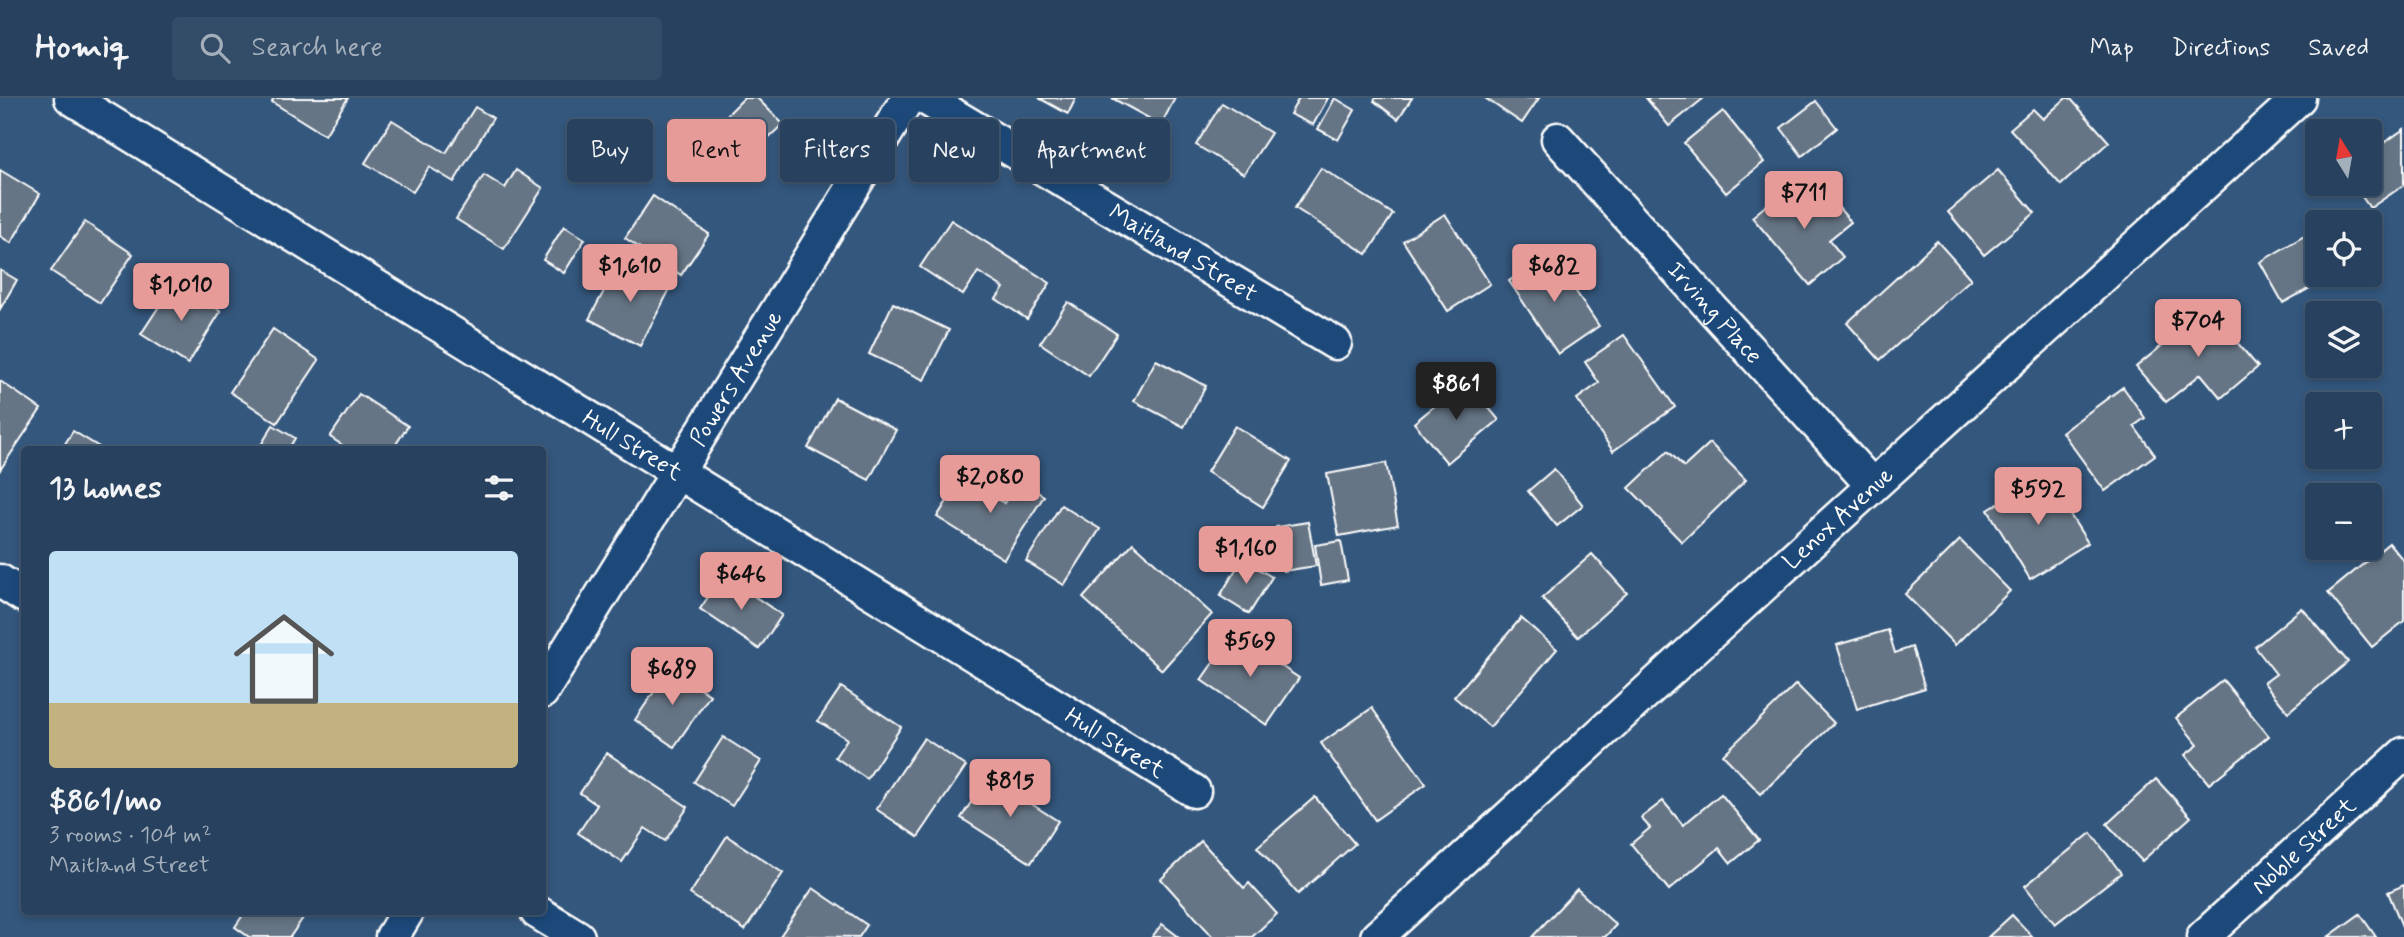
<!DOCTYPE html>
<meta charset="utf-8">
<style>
:root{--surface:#27415e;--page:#334c67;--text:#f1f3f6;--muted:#a4afbc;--line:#435a73;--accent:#e69b98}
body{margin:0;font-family:Mynerve,sans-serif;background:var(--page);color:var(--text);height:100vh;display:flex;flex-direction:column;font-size:26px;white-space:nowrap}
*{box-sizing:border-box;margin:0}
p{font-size:23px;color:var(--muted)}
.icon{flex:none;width:38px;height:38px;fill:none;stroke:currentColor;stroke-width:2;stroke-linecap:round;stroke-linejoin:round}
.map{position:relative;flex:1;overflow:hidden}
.drawer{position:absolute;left:21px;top:348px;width:525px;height:469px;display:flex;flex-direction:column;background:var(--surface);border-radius:7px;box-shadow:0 4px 10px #0003,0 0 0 2px var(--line)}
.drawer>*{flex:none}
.hud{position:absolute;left:567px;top:21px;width:665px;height:63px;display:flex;gap:14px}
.needle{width:46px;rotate:349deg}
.tools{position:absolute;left:2305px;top:21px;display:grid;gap:14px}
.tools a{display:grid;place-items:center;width:77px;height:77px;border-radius:7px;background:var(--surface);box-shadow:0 4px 10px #0003,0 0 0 2px var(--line);font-size:35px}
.price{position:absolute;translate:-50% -60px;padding:0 16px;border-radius:7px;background:var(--accent);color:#111;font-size:23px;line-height:46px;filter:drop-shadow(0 2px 4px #0008)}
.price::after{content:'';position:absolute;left:50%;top:42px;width:21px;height:16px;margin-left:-10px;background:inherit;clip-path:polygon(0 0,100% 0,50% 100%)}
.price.on{background:#222;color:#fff}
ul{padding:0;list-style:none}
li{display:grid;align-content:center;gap:14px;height:371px;padding:0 28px}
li+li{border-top:2px solid var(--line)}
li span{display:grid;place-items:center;height:217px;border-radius:7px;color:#555}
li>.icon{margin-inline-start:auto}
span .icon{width:126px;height:126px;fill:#fffc;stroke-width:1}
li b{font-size:30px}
h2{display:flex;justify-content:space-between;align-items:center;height:84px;padding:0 28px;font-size:30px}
.tag{padding:0 24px;border-radius:7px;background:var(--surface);box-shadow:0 4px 10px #0003,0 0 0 2px var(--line);font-size:24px;line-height:63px}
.tag.on{background:var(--accent);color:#111}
header{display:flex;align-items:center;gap:42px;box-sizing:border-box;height:98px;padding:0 35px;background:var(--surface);border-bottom:2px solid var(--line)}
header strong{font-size:33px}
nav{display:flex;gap:38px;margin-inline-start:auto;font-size:24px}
.search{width:490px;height:63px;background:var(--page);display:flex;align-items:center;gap:18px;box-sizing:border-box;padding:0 24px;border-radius:7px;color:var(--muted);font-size:26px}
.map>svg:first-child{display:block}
.building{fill:#667585;stroke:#fff;stroke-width:2}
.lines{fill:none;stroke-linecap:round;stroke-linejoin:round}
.minor-casing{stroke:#fff;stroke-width:37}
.minor{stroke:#1f4a7a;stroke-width:32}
.labels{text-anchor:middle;stroke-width:5;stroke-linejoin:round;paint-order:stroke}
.street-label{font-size:24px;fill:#fff;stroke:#1f4a7a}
</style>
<header>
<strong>Homiq</strong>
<div class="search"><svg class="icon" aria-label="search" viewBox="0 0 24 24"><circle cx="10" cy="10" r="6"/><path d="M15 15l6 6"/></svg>Search here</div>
<nav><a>Map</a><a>Directions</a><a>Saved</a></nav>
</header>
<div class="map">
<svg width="2404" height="839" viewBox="0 0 2404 839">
<rect width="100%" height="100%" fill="#34577d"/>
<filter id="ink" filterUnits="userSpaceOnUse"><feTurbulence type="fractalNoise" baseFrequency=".0143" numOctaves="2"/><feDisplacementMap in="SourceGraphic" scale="14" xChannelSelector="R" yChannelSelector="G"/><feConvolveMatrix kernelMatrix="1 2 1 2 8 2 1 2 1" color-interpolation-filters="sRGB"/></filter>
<g filter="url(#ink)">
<!-- building -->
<g class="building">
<path d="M274,0H348L325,37L272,4Z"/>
<path d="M744,0H757L783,26L745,62L714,30Z"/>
<path d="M1039,0H1076L1068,16Z"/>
<path d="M1112,0H1175L1161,27Z"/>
<path d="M1299,0H1328L1313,27L1290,16Z"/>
<path d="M1335,0L1355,12L1338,42L1318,31Z"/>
<path d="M1376,0H1412L1398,21L1374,3Z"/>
<path d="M1485,0H1539L1522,25Z"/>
<path d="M1646,0H1704L1669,28Z"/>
<path d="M2066,0H2070L2109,44L2061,87L2010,31L2033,11L2043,21Z"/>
<path d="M1816,3L1837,30L1802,58L1781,30Z"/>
<path d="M1222,5L1271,35L1244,76L1196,47Z"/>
<path d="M475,9L493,20L454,84L429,69L413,94L365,65L392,22L446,55Z"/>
<path d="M1723,13L1764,64L1726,95L1684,45Z"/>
<path d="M2404,31V87L2370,110L2353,86H2370V55Z"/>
<path d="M1321,70L1393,116L1367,156L1295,110Z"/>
<path d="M0,72L40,96L11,145L0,138Z"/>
<path d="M516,72L543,90L504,151L456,121L484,77L505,90Z"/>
<path d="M1998,72L2035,115L1984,157L1948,114Z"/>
<path d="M1792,86L1811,109L1827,96L1851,124L1829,142L1843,159L1810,187L1752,119Z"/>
<path d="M653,98L709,136L681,177L625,140Z"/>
<path d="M1445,116L1490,186L1448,213L1403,143Z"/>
<path d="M951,122L1050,185L1027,221L996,201L1004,190L978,174L963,197L920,169Z"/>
<path d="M85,124L133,156L100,205L51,173Z"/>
<path d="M564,128L585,141L564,175L543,162Z"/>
<path d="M2306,137L2317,155V177L2330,179L2283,205L2260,164Z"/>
<path d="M1937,143L1971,181L1880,262L1847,225Z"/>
<path d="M1550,155L1599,228L1558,256L1509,183Z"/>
<path d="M619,165L670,191L640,248L589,221Z"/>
<path d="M0,172L17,182L0,211Z"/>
<path d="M175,184L221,213L188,266L141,236Z"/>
<path d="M1068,204L1117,236L1089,278L1040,245Z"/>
<path d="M893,205L949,232L924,282L869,256Z"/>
<path d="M2208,210L2258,269L2221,300L2201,276L2166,304L2136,269Z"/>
<path d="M273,231L319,262L277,325L230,294Z"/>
<path d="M1624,237L1675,309L1613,353L1577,301L1599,285L1585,264Z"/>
<path d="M1156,262L1206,288L1184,329L1134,303Z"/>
<path d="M1466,282L1499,322L1447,365L1414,325Z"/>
<path d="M0,283L41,311L0,372Z"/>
<path d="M2123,289L2145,320L2134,328L2155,357L2105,393L2062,334Z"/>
<path d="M359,296L408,328L392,352H350L330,339Z"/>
<path d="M835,300L896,332L869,382L808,350Z"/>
<path d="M273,327L295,340L288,352H258Z"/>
<path d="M1235,328L1291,363L1263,409L1207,374Z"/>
<path d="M73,333L104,352H61Z"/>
<path d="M1710,345L1746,382L1682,444L1629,390L1668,353L1684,369Z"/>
<path d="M1386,365L1398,427L1339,438L1327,376Z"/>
<path d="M1554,371L1583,407L1557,428L1528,393Z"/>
<path d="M2045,377L2088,445L2030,481L1988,412Z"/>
<path d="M962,379L1004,405L1018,382L1044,398L1004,461L937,419Z"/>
<path d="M1061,407L1100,431L1064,487L1026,463Z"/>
<path d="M1308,424L1316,468L1283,473L1276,429Z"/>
<path d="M1960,442L2010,493L1955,547L1905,496Z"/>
<path d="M1341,443L1348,482L1321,487L1315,447Z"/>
<path d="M1133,445L1212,516L1162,572L1083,500Z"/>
<path d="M2389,445L2404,463V523L2372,549L2328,495Z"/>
<path d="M1592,456L1627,495L1578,539L1542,500Z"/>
<path d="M1242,461L1272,479L1249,516L1220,498Z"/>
<path d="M723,477L782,517L759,551L700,511Z"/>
<path d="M2302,510L2348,564L2288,614L2264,585L2276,576L2255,549Z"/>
<path d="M1521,520L1557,551L1490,629L1454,599Z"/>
<path d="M1888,532L1895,555L1912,549L1925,590L1857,611L1837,547Z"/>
<path d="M1233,536L1299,580L1267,627L1201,582Z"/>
<path d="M670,570L710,597L674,649L635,622Z"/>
<path d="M2223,582L2269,638L2209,686L2185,657L2198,647L2176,620Z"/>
<path d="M1796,586L1834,625L1761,696L1723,657Z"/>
<path d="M841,589L901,629L867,681L835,659L847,641L818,623Z"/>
<path d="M1372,610L1426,686L1375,722L1321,645Z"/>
<path d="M723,639L761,663L732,708L694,684Z"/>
<path d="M924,640L966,668L918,739L876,711Z"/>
<path d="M607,655L688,709L665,743L645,730L622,764L578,735L597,707L580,695Z"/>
<path d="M988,678L1058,723L1031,765L961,720Z"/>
<path d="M2156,681L2191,719L2142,763L2107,726Z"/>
<path d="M1721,696L1759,742L1731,765L1719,750L1669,792L1631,746L1650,730L1641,720L1663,703L1683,727Z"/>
<path d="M1315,699L1355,746L1298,796L1257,749Z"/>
<path d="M2091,735L2121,775L2055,826L2025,788Z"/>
<path d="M727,738L783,775L745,832L690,796Z"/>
<path d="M1201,743L1244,790L1249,785L1277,816L1252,839H1213L1161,781Z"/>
<path d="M2404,787V833L2388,794Z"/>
<path d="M813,790L867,827L859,839L780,838Z"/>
<path d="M1577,791L1616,827L1605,839H1532Z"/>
<path d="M245,814H307L290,839H249L235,829Z"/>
<path d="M2360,816L2376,839H2328Z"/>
<path d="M2012,817L2033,839H1988Z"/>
<path d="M1162,826L1179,839H1152Z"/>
</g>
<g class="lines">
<!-- minor casing -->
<g class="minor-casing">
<g id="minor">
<path id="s1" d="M71,0L1194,693"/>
<path id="s2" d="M925,0L1335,245"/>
<path id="s3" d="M1558,41L1872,387"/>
<path d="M0,483L24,498"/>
<path id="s4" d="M542,594L908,0"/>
<path d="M537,814L578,839"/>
<path d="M392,839L407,814"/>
<path id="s5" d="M1377,839L2299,0"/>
<path id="s6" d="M2203,839L2404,656"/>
</g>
</g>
<!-- minor -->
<use href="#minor" class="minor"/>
</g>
</g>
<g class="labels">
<!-- street labels -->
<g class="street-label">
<text dy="8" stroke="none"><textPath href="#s2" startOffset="301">Maitland Street</textPath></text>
<text dy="8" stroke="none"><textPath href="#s3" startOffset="234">Irving Place</textPath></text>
<text dy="8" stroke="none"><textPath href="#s4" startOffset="369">Powers Avenue</textPath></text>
<text dy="8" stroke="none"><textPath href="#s1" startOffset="660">Hull Street</textPath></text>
<text dy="8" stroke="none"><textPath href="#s5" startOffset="623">Lenox Avenue</textPath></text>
<text dy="8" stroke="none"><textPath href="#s1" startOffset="1227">Hull Street</textPath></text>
<text dy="8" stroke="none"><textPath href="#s6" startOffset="136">Noble Street</textPath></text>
</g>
</g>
</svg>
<div class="tools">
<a><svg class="needle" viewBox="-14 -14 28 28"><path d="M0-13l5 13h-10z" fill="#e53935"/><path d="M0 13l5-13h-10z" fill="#a4afbc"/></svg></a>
<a><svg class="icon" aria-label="locate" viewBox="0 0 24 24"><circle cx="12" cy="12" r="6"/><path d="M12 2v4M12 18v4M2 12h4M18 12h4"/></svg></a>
<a><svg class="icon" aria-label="layers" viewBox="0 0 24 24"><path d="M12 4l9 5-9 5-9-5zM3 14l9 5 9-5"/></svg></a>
<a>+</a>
<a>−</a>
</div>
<b class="price" style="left:1804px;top:133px">$711</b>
<b class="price" style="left:630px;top:206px">$1,610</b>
<b class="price" style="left:1554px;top:206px">$682</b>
<b class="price" style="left:181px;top:225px">$1,010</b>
<b class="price" style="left:2198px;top:261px">$704</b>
<b class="price on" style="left:1456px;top:324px">$861</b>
<b class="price" style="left:990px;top:417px">$2,080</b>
<b class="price" style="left:2038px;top:429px">$592</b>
<b class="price" style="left:1246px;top:488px">$1,160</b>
<b class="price" style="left:741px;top:514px">$646</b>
<b class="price" style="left:1250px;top:581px">$569</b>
<b class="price" style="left:672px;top:609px">$689</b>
<b class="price" style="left:1010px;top:721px">$815</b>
<div class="hud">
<a class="tag">Buy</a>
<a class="tag on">Rent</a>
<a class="tag">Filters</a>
<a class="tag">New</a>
<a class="tag">Apartment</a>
</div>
<section class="drawer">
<h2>13 homes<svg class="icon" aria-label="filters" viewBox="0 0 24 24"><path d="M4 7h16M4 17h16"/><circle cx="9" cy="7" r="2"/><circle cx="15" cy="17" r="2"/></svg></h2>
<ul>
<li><span style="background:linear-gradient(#bfe0f5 70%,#c2b280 0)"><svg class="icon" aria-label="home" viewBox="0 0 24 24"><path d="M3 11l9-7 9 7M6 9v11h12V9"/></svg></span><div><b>$861/mo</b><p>3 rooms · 104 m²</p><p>Maitland Street</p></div></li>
</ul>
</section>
</div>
